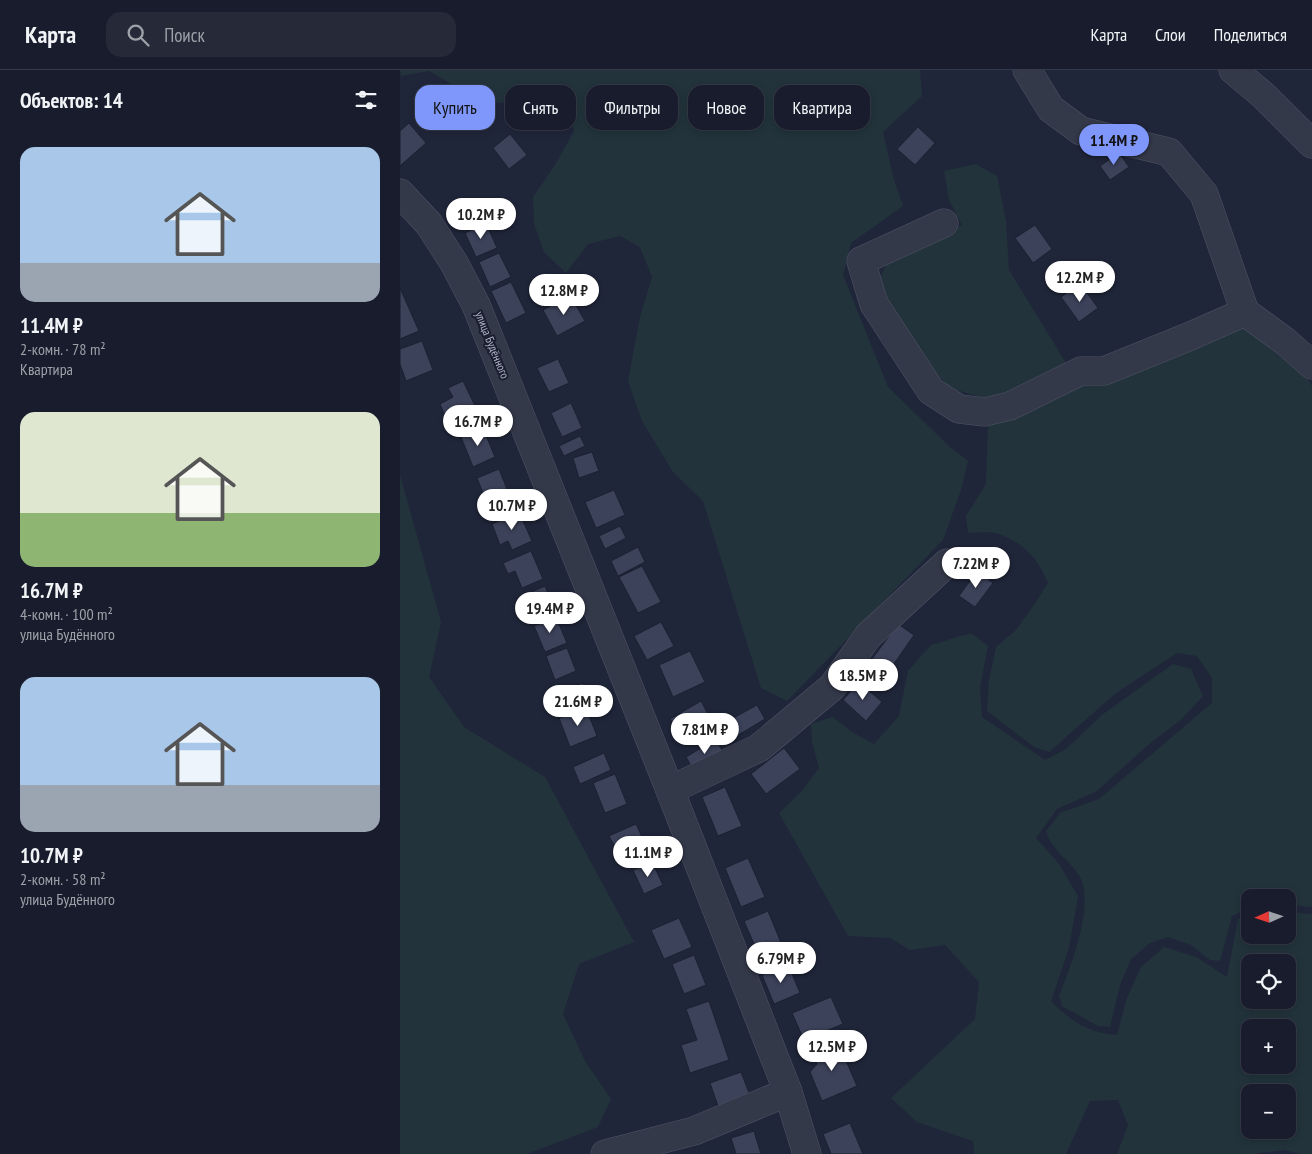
<!DOCTYPE html>
<html lang="ru">
<meta charset="utf-8">
<style>
:root{--surface:#181c2c;--page:#252938;--text:#f1f3f6;--muted:#9fa1a9;--line:#363a48;--accent:#7f97fb}
body{margin:0;font-family:"PT Sans Narrow",sans-serif;background:var(--page);color:var(--text);height:100vh;display:flex;flex-direction:column;font-size:19px;white-space:nowrap}
*{box-sizing:border-box;margin:0}
p{font-size:16px;color:var(--muted)}
.icon{flex:none;width:28px;height:28px;fill:none;stroke:currentColor;stroke-width:2;stroke-linecap:round;stroke-linejoin:round}
.map{position:relative;flex:1;overflow:hidden}
.panel{display:flex;flex-direction:column;background:var(--surface);width:400px}
.panel>*{flex:none}
.guide{position:absolute;left:15px;top:15px;width:475px;height:45px;display:flex;gap:10px}
.needle{width:32px;rotate:267deg}
.buttons{position:absolute;left:841px;top:819px;display:grid;gap:10px}
.buttons a{display:grid;place-items:center;width:55px;height:55px;border-radius:10px;background:var(--surface);box-shadow:0 2px 8px #0003,0 0 0 1px var(--line);font-size:25px}
.price{position:absolute;translate:-50% -42px;padding:0 11px;border-radius:18px;background:#fff;color:#222;font-size:16px;line-height:32px;filter:drop-shadow(0 1px 2px #0008)}
.price::after{content:'';position:absolute;left:50%;top:30px;width:15px;height:11px;margin-left:-8px;background:inherit;clip-path:polygon(0 0,100% 0,50% 100%)}
.price.active{background:var(--accent);color:#111}
ul{padding:0;list-style:none}
li{display:grid;align-content:center;gap:10px;height:265px;padding:0 20px}
li span{display:grid;place-items:center;height:155px;border-radius:15px;color:#555}
li>.icon{margin-inline-start:auto}
span .icon{width:90px;height:90px;fill:#fffc;stroke-width:1}
li b{font-size:21px}
h2{display:flex;justify-content:space-between;align-items:center;height:60px;padding:0 20px;font-size:21px}
.tag{padding:0 18px;border-radius:15px;background:var(--surface);box-shadow:0 2px 8px #0003,0 0 0 1px var(--line);font-size:18px;line-height:45px}
.tag.active{background:var(--accent);color:#111}
header{display:flex;align-items:center;gap:30px;box-sizing:border-box;height:70px;padding:0 25px;background:var(--surface);border-bottom:1px solid var(--line)}
header strong{font-size:24px}
nav{display:flex;gap:28px;margin-inline-start:auto;font-size:18px}
.search{width:350px;height:45px;background:var(--page);display:flex;align-items:center;gap:12px;box-sizing:border-box;padding:0 18px;border-radius:15px;color:var(--muted);font-size:19px}
main{display:flex;flex:1;min-height:0}
.map>svg:first-child{display:block}
.green{fill:#22333b;fill-rule:evenodd}
.building{fill:#3c425a;stroke:#1b2031}
.lines{fill:none;stroke-linecap:round;stroke-linejoin:round}
.minor-casing{stroke:#4f5365;stroke-width:29}
.minor{stroke:#34394a;stroke-width:28}
.labels{text-anchor:middle;stroke-width:4;stroke-linejoin:round;paint-order:stroke}
.street-label{font-size:12px;fill:#afb3c6;stroke:#191e2e}
</style>
<header>
<strong>Карта</strong>
<div class="search"><svg class="icon" aria-label="search" viewBox="0 0 24 24"><circle cx="10" cy="10" r="6"/><path d="M15 15l6 6"/></svg>Поиск</div>
<nav><a>Карта</a><a>Слои</a><a>Поделиться</a></nav>
</header>
<main>
<section class="panel">
<h2>Объектов: 14<svg class="icon" aria-label="filters" viewBox="0 0 24 24"><path d="M4 7h16M4 17h16"/><circle cx="9" cy="7" r="2"/><circle cx="15" cy="17" r="2"/></svg></h2>
<ul>
<li><span style="background:linear-gradient(#a9c7e8 75%,#9aa5b1 0)"><svg class="icon" aria-label="home" viewBox="0 0 24 24"><path d="M3 11l9-7 9 7M6 9v11h12V9"/></svg></span><div><b>11.4M ₽</b><p>2-комн. · 78 m²</p><p>Квартира</p></div></li>
<li><span style="background:linear-gradient(#dfe7d0 65%,#8fb573 0)"><svg class="icon" aria-label="home" viewBox="0 0 24 24"><path d="M3 11l9-7 9 7M6 9v11h12V9"/></svg></span><div><b>16.7M ₽</b><p>4-комн. · 100 m²</p><p>улица Будённого</p></div></li>
<li><span style="background:linear-gradient(#a9c7e8 70%,#9aa5b1 0)"><svg class="icon" aria-label="home" viewBox="0 0 24 24"><path d="M3 11l9-7 9 7M6 9v11h12V9"/></svg></span><div><b>10.7M ₽</b><p>2-комн. · 58 m²</p><p>улица Будённого</p></div></li>
</ul>
</section>
<div class="map">
<svg width="912" height="1084" viewBox="0 0 912 1084">
<rect width="100%" height="100%" fill="#20263a"/>
<!-- green -->
<g class="green">
<path d="M0,0H520L522,26L483,62L494,110L503,136L451,173L443,205L488,317L549,376L568,391L561,420L543,470L387,631L361,618L303,431L273,402L242,351L228,311L240,247L252,207L240,177L220,166L188,174L166,203L144,182L134,154L133,127L155,95L174,61L169,28L147,21L118,31L95,33L72,26L29,1L1,6Z"/>
<path d="M576,94L597,106L606,151L609,200L666,293L641,310L614,322L583,328L550,318L527,294L485,230L481,205L490,189L537,171L562,155L549,130L544,101Z"/>
<path d="M832,256L850,261L908,309L912,316V837L888,835V828H850V838L832,846L820,891L810,890L791,875L768,867L750,873L731,889L720,915L710,957L698,956L662,936L659,926C670,898 695,836 680,807C670,790 652,781 646,761L660,743L699,729L812,633V608L797,586L777,583L716,623L649,682L634,677L587,641L589,610L596,577L615,561L634,535L648,513C639,490 623,472 599,464C590,461 577,463 568,463L566,446L586,414L588,355L618,339Z"/>
<path d="M0,405L41,552L29,607L64,657L145,707L234,872L179,894L163,944L185,991L211,1029L198,1057L127,1084H0Z"/>
<path d="M571,563L588,576L580,617L582,647L645,690L666,679L703,644L773,594L791,599L803,626L783,648L748,675L697,721L657,739L636,768L659,794L678,826L669,878L651,931C670,951 689,963 717,965L727,928L741,897L764,877L796,887L827,907L838,849L850,845V865H888V842L912,844V1084H901L884,1080L852,1084H717L728,1055L718,1030L690,1031L666,1084H574L573,1071L517,1052L491,1028L575,949L579,912L545,875L510,880L490,868L448,866L379,743L402,721L419,698L412,672L411,654L433,647L452,662L474,674L499,646L508,601L531,575ZM850,892H888V930H850ZM850,958H888V995H850ZM888,1022V1060H850V1022Z"/>
</g>
<!-- building -->
<g class="building">
<path d="M9,53L26,73L0,96V61Z"/>
<path d="M518,57L535,73L515,95L497,79Z"/>
<path d="M110,64L127,85L109,99L93,78Z"/>
<path d="M719,83L729,97L710,110L700,96Z"/>
<path d="M86,153L97,178L76,187L65,163Z"/>
<path d="M635,155L652,179L633,193L615,168Z"/>
<path d="M99,183L111,207L90,217L79,192Z"/>
<path d="M111,212L126,243L106,253L91,221Z"/>
<path d="M680,213L698,238L679,252L661,227Z"/>
<path d="M0,218L19,261L0,269Z"/>
<path d="M170,225L185,251L157,266L143,240Z"/>
<path d="M22,271L33,300L6,311L0,294V279Z"/>
<path d="M158,289L169,313L149,322L137,298Z"/>
<path d="M63,311L80,346L63,354L61,350L49,355L40,334L53,327L48,318Z"/>
<path d="M171,333L182,358L162,367L151,343Z"/>
<path d="M83,358L95,387L73,397L61,367Z"/>
<path d="M180,366L185,376L164,386L159,376Z"/>
<path d="M192,382L199,401L179,408L173,388Z"/>
<path d="M99,399L111,429L89,438L77,408Z"/>
<path d="M214,420L225,445L196,458L185,432Z"/>
<path d="M119,442L132,471L112,480L108,471L100,475L92,454Z"/>
<path d="M220,456L226,468L205,479L199,466Z"/>
<path d="M238,477L245,492L218,506L211,491Z"/>
<path d="M131,481L143,509L122,518L115,501L108,504L103,493Z"/>
<path d="M242,496L261,532L238,543L219,507Z"/>
<path d="M577,501L593,513L575,537L559,526Z"/>
<path d="M145,516L155,540L133,550L122,526Z"/>
<path d="M156,547L167,573L145,582L134,556Z"/>
<path d="M261,552L274,576L247,590L234,566Z"/>
<path d="M498,554L514,565L489,601L472,589Z"/>
<path d="M167,578L176,601L155,610L146,586Z"/>
<path d="M290,581L305,612L273,627L259,595Z"/>
<path d="M459,612L482,632L466,651L443,630Z"/>
<path d="M183,613L189,631L167,638L161,620Z"/>
<path d="M301,631L309,646L278,663L270,649Z"/>
<path d="M357,635L365,649L335,667L326,652Z"/>
<path d="M186,638L197,666L170,677L159,648Z"/>
<path d="M316,669L324,684L294,701L286,687Z"/>
<path d="M384,678L400,699L366,724L351,704Z"/>
<path d="M204,683L211,700L180,714L173,697Z"/>
<path d="M215,704L227,734L205,743L193,713Z"/>
<path d="M325,717L342,756L318,766L302,727Z"/>
<path d="M236,754L249,782L227,793L218,775L215,777L209,766Z"/>
<path d="M348,788L365,827L341,837L325,798Z"/>
<path d="M252,792L263,815L244,824L233,800Z"/>
<path d="M368,841L384,880L361,890L344,851Z"/>
<path d="M279,848L292,877L264,889L251,860Z"/>
<path d="M294,885L306,915L284,924L272,894Z"/>
<path d="M388,894L400,923L374,934L362,905Z"/>
<path d="M431,927L443,954L404,970L392,943Z"/>
<path d="M309,931L329,990L290,1003L281,975L297,970L286,939Z"/>
<path d="M438,972L457,1016L422,1031L410,1002L417,994L412,983Z"/>
<path d="M341,1002L351,1028L319,1039L310,1013Z"/>
<path d="M450,1053L463,1084H431L423,1064Z"/>
<path d="M354,1061L361,1084H336L331,1068Z"/>
</g>
<g class="lines">
<!-- minor casing -->
<g class="minor-casing">
<g id="minor">
<path d="M627,0L651,39L681,61L769,82L804,124L845,242L886,272L912,295"/>
<path d="M833,0L864,26L912,74"/>
<path d="M0,123L29,154L54,193L76,235L270,720L388,1022L407,1084"/>
<path d="M544,153L461,191L474,234L531,321L559,339L585,342L610,336L681,301H704L788,267L845,242"/>
<path d="M270,720L359,678L432,617L468,566L547,493"/>
<path d="M205,1084L294,1061L388,1022"/>
</g>
</g>
<!-- minor -->
<use href="#minor" class="minor"/>
</g>
<g class="labels">
<!-- street labels -->
<g class="street-label">
<text transform="translate(92 275) rotate(68)" y="4">улица Будённого</text>
</g>
</g>
</svg>
<div class="buttons">
<a><svg class="needle" viewBox="-14 -14 28 28"><path d="M0-13l5 13h-10z" fill="#e53935"/><path d="M0 13l5-13h-10z" fill="#9fa1a9"/></svg></a>
<a><svg class="icon" aria-label="locate" viewBox="0 0 24 24"><circle cx="12" cy="12" r="6"/><path d="M12 2v4M12 18v4M2 12h4M18 12h4"/></svg></a>
<a>+</a>
<a>−</a>
</div>
<b class="price active" style="left:714px;top:96px">11.4M ₽</b>
<b class="price" style="left:81px;top:170px">10.2M ₽</b>
<b class="price" style="left:680px;top:233px">12.2M ₽</b>
<b class="price" style="left:164px;top:246px">12.8M ₽</b>
<b class="price" style="left:78px;top:377px">16.7M ₽</b>
<b class="price" style="left:112px;top:461px">10.7M ₽</b>
<b class="price" style="left:576px;top:519px">7.22M ₽</b>
<b class="price" style="left:150px;top:564px">19.4M ₽</b>
<b class="price" style="left:463px;top:631px">18.5M ₽</b>
<b class="price" style="left:178px;top:657px">21.6M ₽</b>
<b class="price" style="left:305px;top:685px">7.81M ₽</b>
<b class="price" style="left:248px;top:808px">11.1M ₽</b>
<b class="price" style="left:381px;top:914px">6.79M ₽</b>
<b class="price" style="left:432px;top:1002px">12.5M ₽</b>
<div class="guide">
<a class="tag active">Купить</a>
<a class="tag">Снять</a>
<a class="tag">Фильтры</a>
<a class="tag">Новое</a>
<a class="tag">Квартира</a>
</div>
</div>
</main>
